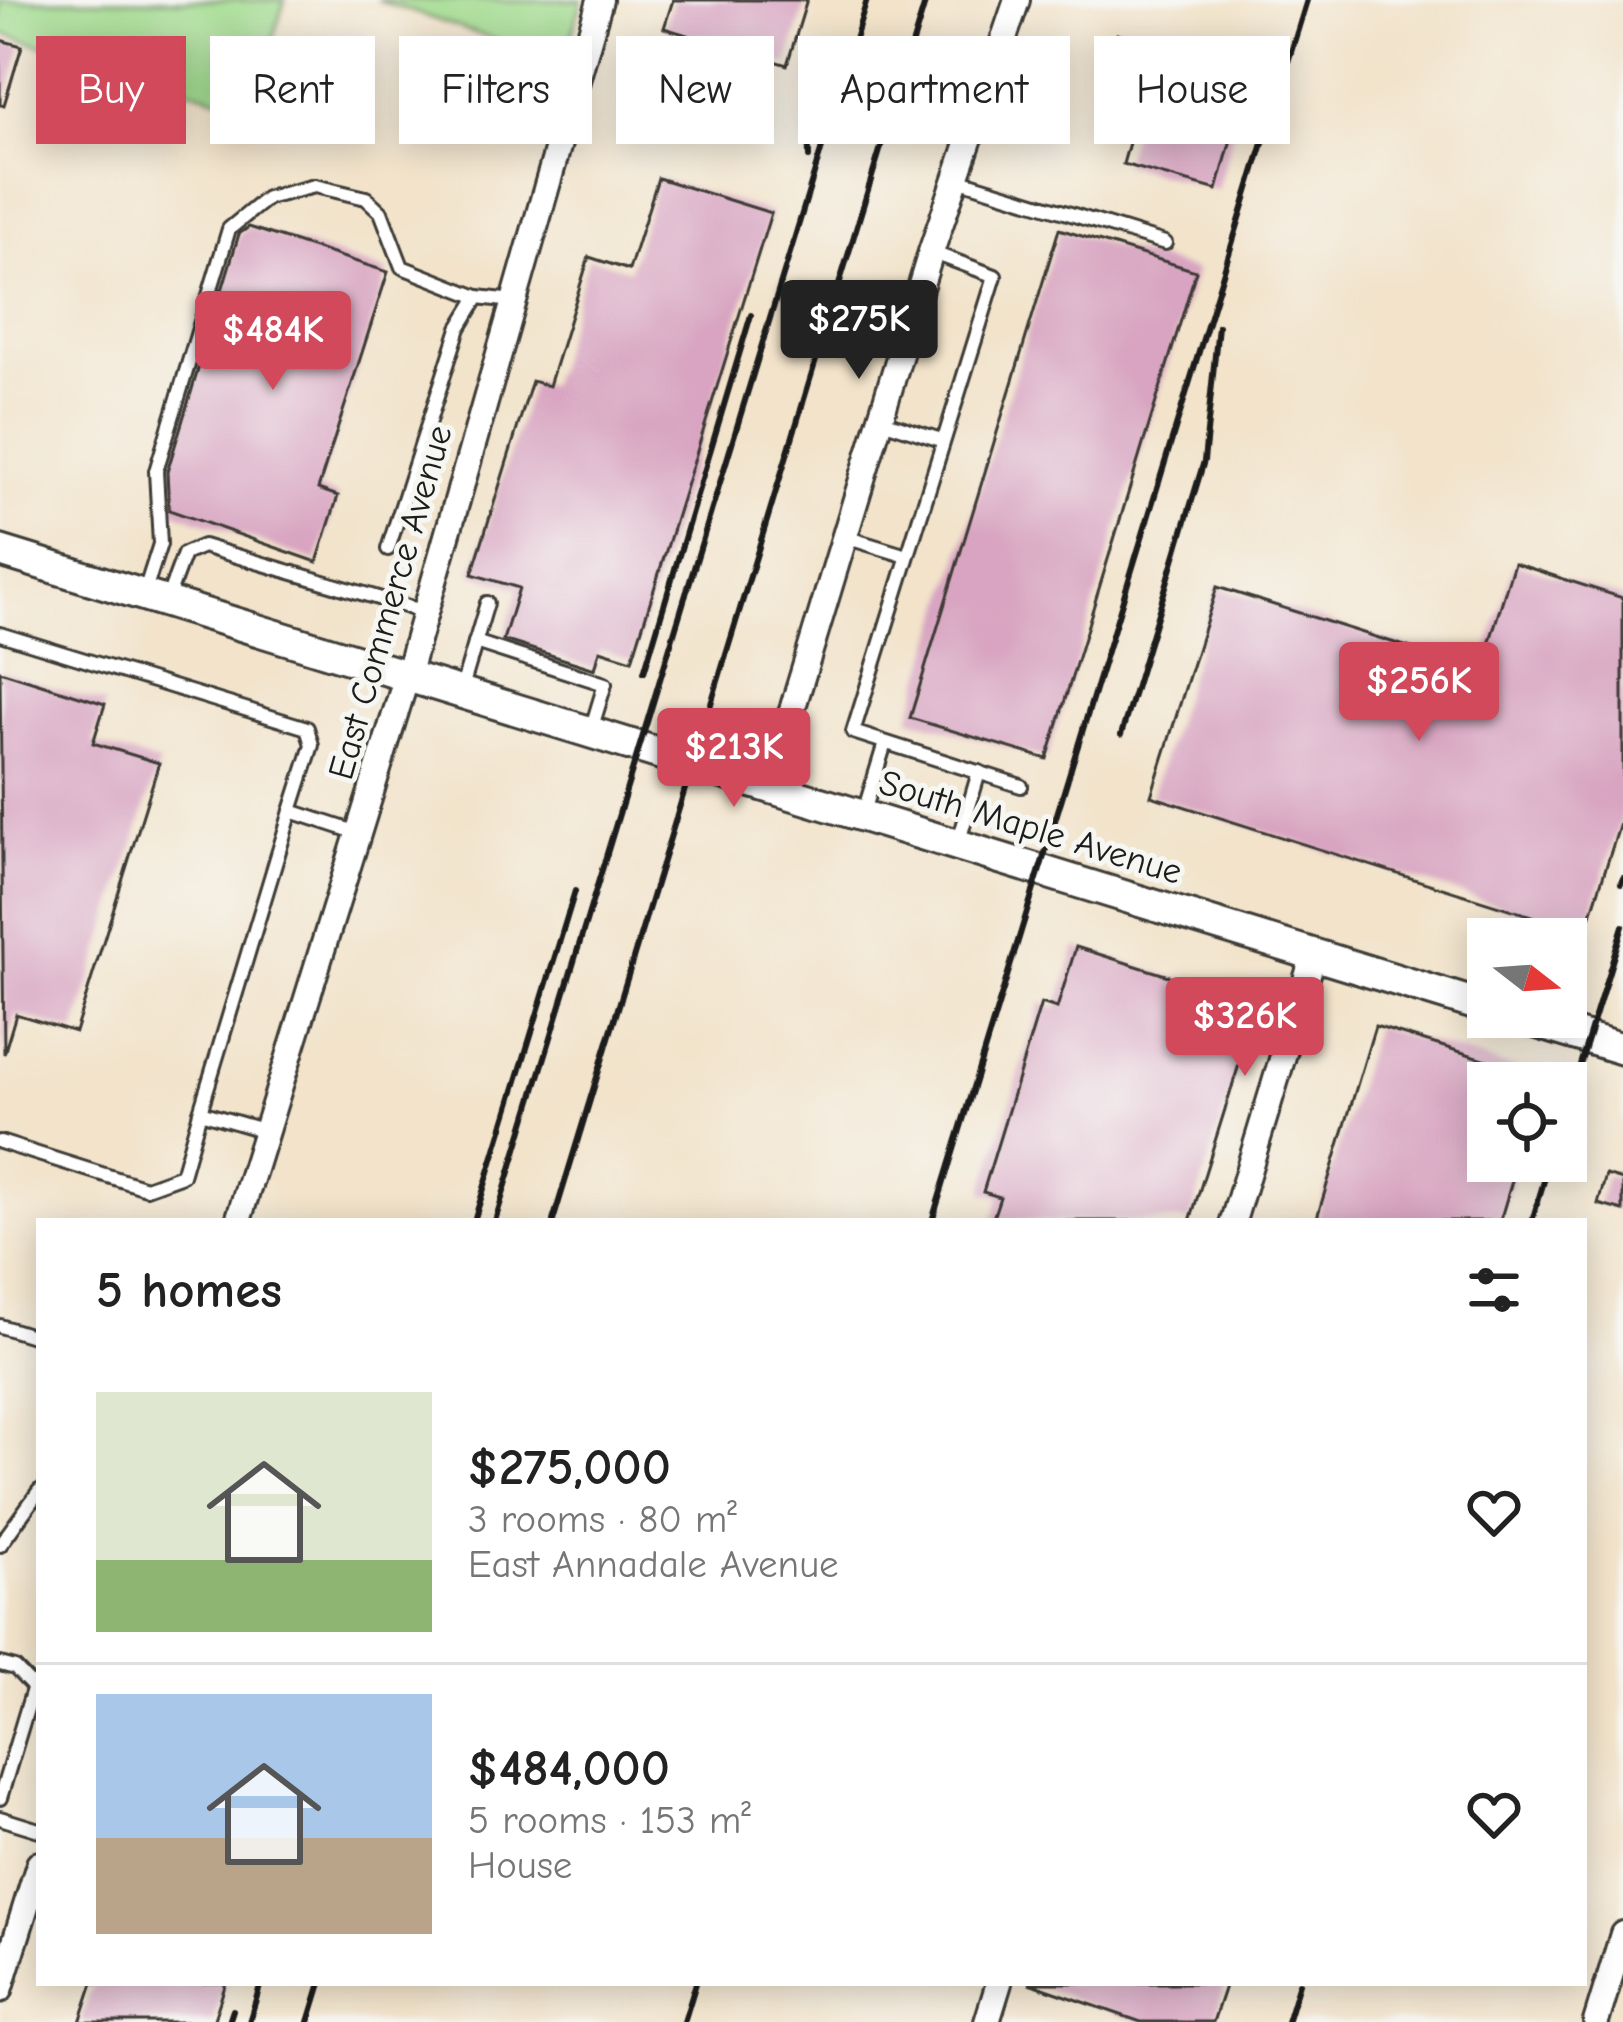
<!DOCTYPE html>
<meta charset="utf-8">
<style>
:root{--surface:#fff;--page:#f6f6f6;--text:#222;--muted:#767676;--line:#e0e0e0;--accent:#d1495b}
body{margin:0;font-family:"Comic Neue",sans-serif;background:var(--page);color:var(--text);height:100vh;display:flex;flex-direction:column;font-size:45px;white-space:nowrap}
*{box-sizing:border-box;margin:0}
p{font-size:39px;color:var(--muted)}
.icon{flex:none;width:66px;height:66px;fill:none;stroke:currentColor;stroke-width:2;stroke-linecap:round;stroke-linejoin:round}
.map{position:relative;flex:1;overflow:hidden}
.panel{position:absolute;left:36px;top:1218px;width:1551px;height:768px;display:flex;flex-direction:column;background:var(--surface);border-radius:0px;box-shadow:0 6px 30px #0003}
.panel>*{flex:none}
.guide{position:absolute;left:36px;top:36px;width:1551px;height:108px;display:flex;gap:24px}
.needle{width:78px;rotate:107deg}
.controls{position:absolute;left:1467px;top:918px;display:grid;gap:24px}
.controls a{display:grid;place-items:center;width:120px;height:120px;border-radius:0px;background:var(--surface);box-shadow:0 6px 30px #0003;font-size:60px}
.price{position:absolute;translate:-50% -102px;padding:0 27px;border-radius:12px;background:var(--accent);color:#fff;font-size:39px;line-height:78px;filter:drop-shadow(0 3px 6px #0008)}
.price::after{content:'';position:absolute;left:50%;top:72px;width:36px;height:27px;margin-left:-18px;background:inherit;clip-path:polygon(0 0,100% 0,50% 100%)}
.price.selected{background:#222;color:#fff}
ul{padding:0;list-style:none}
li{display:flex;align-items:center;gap:36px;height:300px;padding:0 60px}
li+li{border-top:3px solid var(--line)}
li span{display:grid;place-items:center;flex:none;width:336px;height:240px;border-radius:0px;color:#555}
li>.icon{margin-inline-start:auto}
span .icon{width:144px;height:144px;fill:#fffc;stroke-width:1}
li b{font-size:51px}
h2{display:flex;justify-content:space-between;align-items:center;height:144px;padding:0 60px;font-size:51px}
.tag{padding:0 42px;border-radius:0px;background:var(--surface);box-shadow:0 6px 30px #0003;font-size:42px;line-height:108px}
.tag.selected{background:var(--accent);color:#fff}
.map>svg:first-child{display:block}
.green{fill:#a0da8d;stroke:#5e7b54;stroke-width:3}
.building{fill:#d8a4c1}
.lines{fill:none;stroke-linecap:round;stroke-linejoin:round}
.service-casing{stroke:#3c3a36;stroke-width:18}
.minor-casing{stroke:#3c3a36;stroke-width:30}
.tertiary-casing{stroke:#3c3a36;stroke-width:36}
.service{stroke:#fff;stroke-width:12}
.minor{stroke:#fff;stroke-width:24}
.tertiary{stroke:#fff;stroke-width:30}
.rail{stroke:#1c1c1c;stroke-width:6}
.labels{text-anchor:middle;stroke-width:10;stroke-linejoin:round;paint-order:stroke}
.street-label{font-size:36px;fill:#1c1c1c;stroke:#f6f6f2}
</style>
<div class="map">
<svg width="1623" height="2022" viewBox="0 0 1623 2022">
<rect width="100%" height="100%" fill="#f6f6f2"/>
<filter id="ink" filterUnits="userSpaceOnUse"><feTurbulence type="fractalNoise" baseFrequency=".00833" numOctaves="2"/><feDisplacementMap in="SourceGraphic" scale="24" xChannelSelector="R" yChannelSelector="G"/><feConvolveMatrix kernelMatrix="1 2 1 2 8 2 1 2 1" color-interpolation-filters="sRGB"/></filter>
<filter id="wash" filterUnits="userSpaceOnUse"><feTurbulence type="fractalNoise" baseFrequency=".004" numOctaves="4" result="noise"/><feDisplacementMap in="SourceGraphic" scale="48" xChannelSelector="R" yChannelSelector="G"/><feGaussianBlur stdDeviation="2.7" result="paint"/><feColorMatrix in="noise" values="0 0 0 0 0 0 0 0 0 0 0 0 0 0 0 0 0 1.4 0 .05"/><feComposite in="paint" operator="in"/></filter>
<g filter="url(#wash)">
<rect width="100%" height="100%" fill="#f2e3ca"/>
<!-- green -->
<g class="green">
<path d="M0,0H285L251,108L0,33Z"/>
<path d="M377,0H582L564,63Z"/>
</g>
<g id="blocks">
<!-- building -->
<g class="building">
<path d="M673,0H807L787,65L664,28Z"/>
<path d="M1117,34L1250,71L1217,190L1123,164L1148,75L1109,64Z"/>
<path d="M0,40L22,46L4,105H0Z"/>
<path d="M658,178L771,213L632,660L600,650L595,669L503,640L519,588L472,574L532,381L549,386L589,257L629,270Z"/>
<path d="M249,227L388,272L318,489L338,496L317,562L169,510L167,472L239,234Z"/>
<path d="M1059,229L1196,271L1047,759L910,718Z"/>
<path d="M1514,563L1623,598V814L1585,933L1151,796L1217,587L1481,670Z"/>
<path d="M0,671L105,704L93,743L159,763L75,1032L16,1014L4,1054Z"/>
<path d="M1076,947L1258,1004L1190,1221H992L1000,1197L983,1192L1041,1003L1057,1008Z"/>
<path d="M1375,1026L1550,1079L1488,1083V1161H1518L1500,1221H1316Z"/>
<path d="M1606,1175L1623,1180V1211L1598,1204Z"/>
<path d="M93,1983H226L213,2022H80Z"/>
<path d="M1029,1983H1226L1213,2022H1141Z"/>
</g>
</g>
</g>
<g filter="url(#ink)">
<use href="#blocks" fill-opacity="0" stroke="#3c3a36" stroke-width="3"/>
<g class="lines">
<!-- service casing -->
<g class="service-casing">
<g id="service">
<path d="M957,179L1165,243"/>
<path d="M931,252L995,276L853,732L1021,786"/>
<path d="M879,420L941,440"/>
<path d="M845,537L907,556"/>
<path d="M388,549L459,328L478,297L513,301"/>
<path d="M144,594L160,544L156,471L229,229L267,198L315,186L366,198L381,212L402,267L478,297"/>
<path d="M166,602L184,554L203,546L425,612"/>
<path d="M0,634L307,728L312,745L291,811"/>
<path d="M475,642L605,684L591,730"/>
<path d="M461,691L487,603"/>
<path d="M863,815L885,743"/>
<path d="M958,844L979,772"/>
<path d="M266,1131L200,1112L291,811L358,833"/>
<path d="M0,1142L146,1188L182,1175L200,1112"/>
<path d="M0,1326L39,1338"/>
<path d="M0,1545L39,1491"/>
<path d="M0,1664L15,1668L36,1690"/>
<path d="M0,1798L33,1689"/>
<path d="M0,1818L39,1830"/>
</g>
</g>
<!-- minor casing -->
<g class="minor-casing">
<g id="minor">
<path d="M769,786L931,252L1017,0"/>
<path d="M238,1221L407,676L600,0"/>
<path d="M1233,1221L1314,954"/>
<path d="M0,1990L39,1864"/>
<path d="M987,2022L999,1983"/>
<path d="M1596,2022L1623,1934"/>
</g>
</g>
<!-- tertiary casing -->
<g class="tertiary-casing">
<g id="tertiary">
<path d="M0,551L1488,1008"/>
<path d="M1518,1017L1623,1049"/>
</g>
</g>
<!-- service -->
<use href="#service" class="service"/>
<!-- minor -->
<use href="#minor" class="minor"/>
<!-- tertiary -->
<use href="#tertiary" class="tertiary"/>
<!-- rail -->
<g class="rail">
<path d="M807,72L809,157"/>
<path d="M644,672L751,315"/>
<path d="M1121,735L1204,461L1218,326"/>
<path d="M1621,884L1623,878"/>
<path d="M1566,1110L1623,926"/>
<path d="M474,1221L575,891"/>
<path d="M495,1221L867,0"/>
<path d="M553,1221L926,0"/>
<path d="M932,1221L1307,0"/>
<path d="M1532,1221L1550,1161"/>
<path d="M229,2022L233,2010"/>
<path d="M249,2022L261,1983"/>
<path d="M309,2022L321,1983"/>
<path d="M684,2022L696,1983"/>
<path d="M1287,2022L1299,1983"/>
</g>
</g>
</g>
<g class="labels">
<!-- street labels -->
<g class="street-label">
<text transform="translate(389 602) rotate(-74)" y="13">East Commerce Avenue</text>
<text transform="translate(1031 826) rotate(17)" y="13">South Maple Avenue</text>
</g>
</g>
</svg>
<div class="controls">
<a><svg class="needle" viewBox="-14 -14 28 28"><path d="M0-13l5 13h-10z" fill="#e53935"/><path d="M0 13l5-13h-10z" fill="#767676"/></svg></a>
<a><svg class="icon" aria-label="locate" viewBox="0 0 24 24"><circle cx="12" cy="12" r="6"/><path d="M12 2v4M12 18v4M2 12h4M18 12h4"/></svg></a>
</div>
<b class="price selected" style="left:859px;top:382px">$275K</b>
<b class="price" style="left:273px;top:393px">$484K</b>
<b class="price" style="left:1419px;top:744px">$256K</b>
<b class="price" style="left:734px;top:810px">$213K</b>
<b class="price" style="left:1245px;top:1079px">$326K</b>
<div class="guide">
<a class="tag selected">Buy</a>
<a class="tag">Rent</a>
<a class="tag">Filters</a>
<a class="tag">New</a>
<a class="tag">Apartment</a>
<a class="tag">House</a>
</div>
<section class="panel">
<h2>5 homes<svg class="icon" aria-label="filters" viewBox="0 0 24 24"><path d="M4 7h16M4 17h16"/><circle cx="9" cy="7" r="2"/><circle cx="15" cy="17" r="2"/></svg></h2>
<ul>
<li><span style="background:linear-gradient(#dfe7d0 70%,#8fb573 0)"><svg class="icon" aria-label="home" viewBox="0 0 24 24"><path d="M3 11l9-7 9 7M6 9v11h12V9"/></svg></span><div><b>$275,000</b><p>3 rooms · 80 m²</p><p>East Annadale Avenue</p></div><svg class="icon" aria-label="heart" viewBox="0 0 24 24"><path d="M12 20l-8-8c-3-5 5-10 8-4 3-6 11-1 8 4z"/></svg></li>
<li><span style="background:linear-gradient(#a9c7e8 60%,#b9a48a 0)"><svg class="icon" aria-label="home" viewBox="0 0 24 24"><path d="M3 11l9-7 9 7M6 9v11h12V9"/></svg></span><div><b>$484,000</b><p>5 rooms · 153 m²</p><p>House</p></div><svg class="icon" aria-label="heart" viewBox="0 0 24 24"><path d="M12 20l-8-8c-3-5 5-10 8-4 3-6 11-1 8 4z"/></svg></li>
</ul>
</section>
</div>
